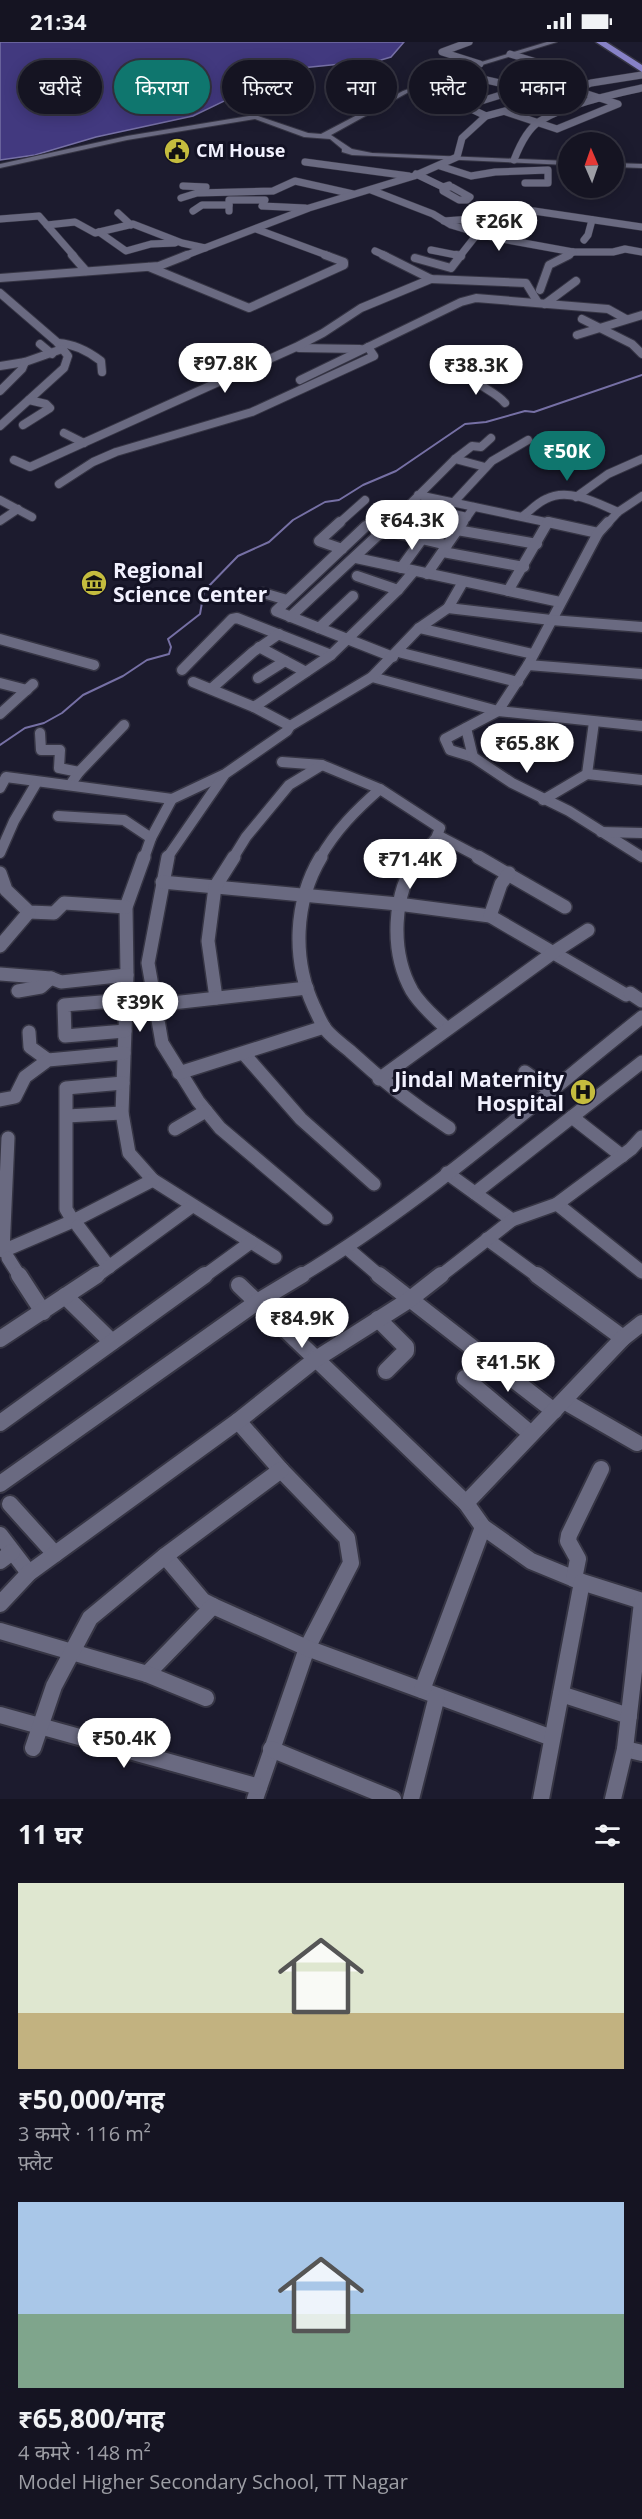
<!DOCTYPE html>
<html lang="hi">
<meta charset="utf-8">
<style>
:root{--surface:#151422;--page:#1e1d2a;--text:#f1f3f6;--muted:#9d9ea5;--line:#343340;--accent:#0f766e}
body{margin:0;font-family:"Open Sans","Noto Sans Devanagari",sans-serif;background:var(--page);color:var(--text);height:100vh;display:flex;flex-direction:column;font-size:22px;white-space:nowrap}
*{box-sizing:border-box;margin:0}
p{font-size:20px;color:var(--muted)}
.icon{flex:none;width:33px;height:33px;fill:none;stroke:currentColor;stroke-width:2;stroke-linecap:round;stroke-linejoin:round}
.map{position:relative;height:1757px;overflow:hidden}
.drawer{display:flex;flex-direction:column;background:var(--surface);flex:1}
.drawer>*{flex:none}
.hud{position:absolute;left:18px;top:18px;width:606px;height:54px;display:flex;gap:12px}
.needle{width:39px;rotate:358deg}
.controls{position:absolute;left:558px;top:90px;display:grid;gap:12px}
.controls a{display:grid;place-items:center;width:66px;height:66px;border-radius:50%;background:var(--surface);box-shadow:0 3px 15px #0003,0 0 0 2px var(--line);font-size:30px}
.price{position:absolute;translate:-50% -51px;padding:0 14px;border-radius:21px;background:#fff;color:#222;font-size:20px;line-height:39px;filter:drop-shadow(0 2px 3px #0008)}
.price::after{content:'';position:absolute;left:50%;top:36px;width:18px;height:14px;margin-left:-9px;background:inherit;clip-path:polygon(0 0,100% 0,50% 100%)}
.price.active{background:var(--accent);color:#fff}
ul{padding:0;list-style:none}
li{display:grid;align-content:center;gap:12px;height:318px;padding:0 18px}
li span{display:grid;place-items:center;height:186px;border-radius:0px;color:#555}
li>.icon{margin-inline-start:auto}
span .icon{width:108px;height:108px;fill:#fffc;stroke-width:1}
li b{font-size:26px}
h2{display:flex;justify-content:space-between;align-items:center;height:72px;padding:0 18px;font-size:26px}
.chip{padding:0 21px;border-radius:27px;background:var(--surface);box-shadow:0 3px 15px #0003,0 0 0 2px var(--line);font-size:21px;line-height:54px}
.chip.active{background:var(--accent);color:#fff}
.status{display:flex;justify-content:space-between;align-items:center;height:42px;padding:0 30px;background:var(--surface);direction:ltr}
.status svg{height:16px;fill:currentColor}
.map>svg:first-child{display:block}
.water{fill:#42397f;stroke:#7670a5;stroke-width:1.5}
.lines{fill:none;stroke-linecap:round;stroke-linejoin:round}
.stream{stroke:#7670a5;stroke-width:2}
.minor-far4-casing{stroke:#363544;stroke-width:8}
.minor-far3-casing{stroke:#363544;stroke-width:10}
.minor-far2-casing{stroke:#363544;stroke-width:13}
.minor-far1-casing{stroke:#363544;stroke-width:16}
.minor-casing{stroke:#363544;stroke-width:20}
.tertiary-casing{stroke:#363544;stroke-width:2}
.primary-casing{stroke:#363544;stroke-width:3}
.minor-far4{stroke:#6a6a81;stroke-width:7}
.minor-far3{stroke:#6a6a81;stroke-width:8}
.minor-far2{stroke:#6a6a81;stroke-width:10}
.minor-far1{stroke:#6a6a81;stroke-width:13}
.minor{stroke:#6a6a81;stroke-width:16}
.tertiary{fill:#6a6a81;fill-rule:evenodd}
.primary{fill:#8782c7;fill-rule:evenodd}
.labels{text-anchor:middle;stroke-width:6;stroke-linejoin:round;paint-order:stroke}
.far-poi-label{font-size:18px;font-weight:bold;fill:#f1f1fe;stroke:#131224;text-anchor:start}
.poi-label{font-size:21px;font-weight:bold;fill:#f1f1fe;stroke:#131224;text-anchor:start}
</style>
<div class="status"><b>21:34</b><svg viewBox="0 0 49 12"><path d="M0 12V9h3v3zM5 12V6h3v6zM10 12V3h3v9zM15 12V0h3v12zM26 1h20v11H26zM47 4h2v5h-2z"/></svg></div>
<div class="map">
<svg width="642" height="1757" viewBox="0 0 642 1757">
<rect width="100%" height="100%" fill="#1c1b2e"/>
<!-- water -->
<path class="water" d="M0,0H404L391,15L381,18L291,27L193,74L96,95L35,113L0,118Z"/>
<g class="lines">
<!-- stream -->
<path class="stream" d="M0,703L25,686L44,681L62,671L83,653L123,634L147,618L169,612L171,605L168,597L200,572L204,549L238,514L269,500L293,478L325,460L339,458L363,443L396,429L465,382L486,380L525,369L534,370L642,333"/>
<!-- minor-far4 casing -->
<g class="minor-far4-casing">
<g id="minor-far4">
<path d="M469,0L442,10L480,22"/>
<path d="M510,12L543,22"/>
<path d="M456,31L504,42L574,46"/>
<path d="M423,44L486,74"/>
<path d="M465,64L520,47"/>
<path d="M506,70L557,87L618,62L575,48"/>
<path d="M514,118C519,105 527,87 540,79C567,62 610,53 642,46"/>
<path d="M305,120L409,134"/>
<path d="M440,124L471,134L495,130L548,128V141H525"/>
<path d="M416,132L443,145L449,143"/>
<path d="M183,144L206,145"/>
<path d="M443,145H452L470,155L467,158H459L443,149Z"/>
<path d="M371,148L433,172L451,183L491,195L573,210H613L625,207L642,210"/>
<path d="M181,156L197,151L273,149L295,139L353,152"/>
<path d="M193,169L202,163H229"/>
<path d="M229,169V158H265L262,164L305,166"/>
<path d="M118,171L131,183"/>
<path d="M0,177L39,174L74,214"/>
<path d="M487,178L498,169H534L642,185"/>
<path d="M444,179L472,177L520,183"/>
<path d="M47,183L75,180L95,191L133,182L182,201L205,206"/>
<path d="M256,187L329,214"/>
<path d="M99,190L126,209L151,202L175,201"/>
<path d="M584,198L588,193L592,178"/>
<path d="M431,208L461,214"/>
<path d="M375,209L386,214"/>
<path d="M184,214L309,166L414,134L457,115L462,96L486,74L550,57L591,41L642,33"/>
<path d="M460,214L478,191"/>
<path d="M567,214L573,210"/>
</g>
</g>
<!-- minor-far3 casing -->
<g class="minor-far3-casing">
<g id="minor-far3">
<path d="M72,213L86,229"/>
<path d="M383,213L431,237L526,241L537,259"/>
<path d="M456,213L461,214"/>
<path d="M415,216L451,226L461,213"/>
<path d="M149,225L249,266L344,223V220L325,213"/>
<path d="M0,236L159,224L187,213"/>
<path d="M540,248L549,223L569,213"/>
<path d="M0,251L58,301L68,314L64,326L0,384"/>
<path d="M545,262L576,239"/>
<path d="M582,277L632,302L642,312"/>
<path d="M577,293L642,273"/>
<path d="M58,301C75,302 88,309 101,319L102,330"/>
<path d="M40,302L52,312"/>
<path d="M299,306L360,307"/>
<path d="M0,324L25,320L62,307"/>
<path d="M464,326C469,330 470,332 474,337C481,346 496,350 505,361"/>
<path d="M300,338L461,260L476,256L608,267L626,277"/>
<path d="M0,349L22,327L25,320"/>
<path d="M23,383L50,366L46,362L29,358"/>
<path d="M64,391L84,401"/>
<path d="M455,417L485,425"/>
<path d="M14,418L30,425L296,305L323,291L361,266L431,237"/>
<path d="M59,442L93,420L116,410L252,370L374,314L368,305"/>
<path d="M418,453L555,482"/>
<path d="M576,455L608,432L642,417"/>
<path d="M0,458L32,475"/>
<path d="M453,461L492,419L528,398"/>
<path d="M410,462L467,475"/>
<path d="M523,474C531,468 537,461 546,457C568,445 597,461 618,470"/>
<path d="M0,479L18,467"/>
<path d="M393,479L406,482"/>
<path d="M338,482L365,458"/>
<path d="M390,482L455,417L472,404L481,405L491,396"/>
<path d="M462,482L474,465"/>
<path d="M607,482L618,470L642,454"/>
</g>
</g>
<!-- minor-far2 casing -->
<g class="minor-far2-casing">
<g id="minor-far2">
<path d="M340,480L319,499L342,507"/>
<path d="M399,480L454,492"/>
<path d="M548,480L598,491"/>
<path d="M608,480L598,491L528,623L498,669L445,697L450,708L473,715L512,741L569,769L642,815"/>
<path d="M366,484L276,569L393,615"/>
<path d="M384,488L447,503"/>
<path d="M457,488L537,502"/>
<path d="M443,510L524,525"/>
<path d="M356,516L560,560"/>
<path d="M401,526L422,497"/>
<path d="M427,532L463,480"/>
<path d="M357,534L398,548"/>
<path d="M508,549L548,480"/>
<path d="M263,551L287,558"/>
<path d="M448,566L551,578L642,585"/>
<path d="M290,575L392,480"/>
<path d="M319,586L353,554"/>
<path d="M419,586L533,612"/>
<path d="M0,597L94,623"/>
<path d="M259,605L306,630"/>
<path d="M398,610L518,640"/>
<path d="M528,623L642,632"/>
<path d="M182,628L232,577L237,576L331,613"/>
<path d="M372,635L498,669L642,684"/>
<path d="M258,636L285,619"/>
<path d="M193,640L254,665L290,684"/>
<path d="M0,641L27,648"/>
<path d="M211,647L253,610L279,592"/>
<path d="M254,665L331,613L398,548L414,529"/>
<path d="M0,672L33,642"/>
<path d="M466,686L473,715"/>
<path d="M40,691L41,708H60L59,726L79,730"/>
<path d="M282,720L322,723L380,747L440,786L436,796L418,816"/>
<path d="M587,732L642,738"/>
<path d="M70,743L79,730L124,683"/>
<path d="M0,746L6,735L172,757"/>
<path d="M543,758L587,732L594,680"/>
<path d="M58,774L124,778L151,796"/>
<path d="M601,790L642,791"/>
<path d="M439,794L481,816"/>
<path d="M0,811L14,779L37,740"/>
<path d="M144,816L151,796L172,757L223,733"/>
<path d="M167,816L225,732L287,689L290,684L372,635L419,586L448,566L463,540"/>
<path d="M233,816L246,795L289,743L322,723"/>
<path d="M320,816C336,788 356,768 380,747"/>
</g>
</g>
<!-- minor-far1 casing -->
<g class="minor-far1-casing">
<g id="minor-far1">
<path d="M144,815L126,865L127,933L122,1071L129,1111L153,1138L275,1215"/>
<path d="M168,815L148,921L162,1001L198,1059L220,1086L326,1176"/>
<path d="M321,815C294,860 292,918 314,965C318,973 321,982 327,989C334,997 343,1003 351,1010C381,1038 414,1063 449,1086"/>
<path d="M419,815C392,851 390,910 412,949C421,964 435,975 447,987"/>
<path d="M478,815L565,865"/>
<path d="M0,831L6,848L29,870L54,871L64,861L126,865"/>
<path d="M162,840L398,862L490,874L626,953"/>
<path d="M490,874L501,842L509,831"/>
<path d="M0,904L29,870"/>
<path d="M0,932L51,936L61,940L127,933"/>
<path d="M18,949L41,945L51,936"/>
<path d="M630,951L642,959"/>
<path d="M216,956L208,899L215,845L234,815"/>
<path d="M154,963L307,946"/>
<path d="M125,989L65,994L64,963L126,958"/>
<path d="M29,990L30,1005L48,1018"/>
<path d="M244,1012L301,1077L374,1142"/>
<path d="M525,1030L550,1048"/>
<path d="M179,1031L324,985"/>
<path d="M379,1037L554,910L588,888"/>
<path d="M0,1058L15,1055L25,1035L48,1018L124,1011"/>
<path d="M67,1074L122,1071"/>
<path d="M572,1075L622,1114"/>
<path d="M175,1087L206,1069"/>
<path d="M8,1096L3,1209L73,1179L153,1138"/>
<path d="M447,1131L512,1178"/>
<path d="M475,1151L642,1020"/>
<path d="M557,1162L642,1230"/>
<path d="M73,1179L66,1167V1046L123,1041"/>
<path d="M78,1184L109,1225"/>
<path d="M487,1197L539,1235"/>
<path d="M347,1206L381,1235"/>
<path d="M8,1216L20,1235"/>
<path d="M95,1235L192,1164"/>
<path d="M203,1235L251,1200"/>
<path d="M299,1235C422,1161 531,1064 642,975"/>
<path d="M439,1235L512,1178L557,1162L631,1107L642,1095"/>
</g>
</g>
<!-- minor casing -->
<g class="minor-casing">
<g id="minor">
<path d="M19,1233L43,1270"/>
<path d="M379,1233L554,1369"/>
<path d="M537,1233L623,1296"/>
<path d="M239,1243L466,1461L483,1485L531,1519L582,1540L642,1559"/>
<path d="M65,1254L112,1300"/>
<path d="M378,1277L406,1305V1309L386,1329"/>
<path d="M0,1297L97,1233"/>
<path d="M465,1336L530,1391"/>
<path d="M564,1359L637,1401"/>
<path d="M238,1379L281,1428L347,1496L351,1521L307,1606L255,1757"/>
<path d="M0,1381L205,1233"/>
<path d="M0,1442L257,1260L302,1233"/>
<path d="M466,1461L623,1296L642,1281"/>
<path d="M10,1462L55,1512"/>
<path d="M0,1493L29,1531"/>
<path d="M165,1514L203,1559L213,1564L307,1606L552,1696"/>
<path d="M0,1519L12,1510"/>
<path d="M574,1537L578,1517L568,1499L569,1493L601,1427"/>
<path d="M0,1562L29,1531L238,1379L316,1317L409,1258L441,1233"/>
<path d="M0,1589L147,1632L213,1564"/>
<path d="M147,1632L206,1656"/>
<path d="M422,1648L483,1485"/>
<path d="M561,1652L629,1674"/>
<path d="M0,1673L259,1745"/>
<path d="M33,1706L54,1644L90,1576L165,1514L281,1428"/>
<path d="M271,1707L393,1757"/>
<path d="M625,1707L642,1711"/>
<path d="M411,1757L437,1654"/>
<path d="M541,1757L582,1540"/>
<path d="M613,1757L625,1707L642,1560"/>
</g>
</g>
<!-- tertiary casing -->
<g class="tertiary-casing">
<g id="tertiary">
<path d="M547,0H557L482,23L407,51L331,93L352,107L372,111L568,119V123L352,113L342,110V107L330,97L304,95L255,77L127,98L0,126V122L127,94L255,73L308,91L321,92L403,49L478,21Z"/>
<path d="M614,121L642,122V126L614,125Z"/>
</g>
</g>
<!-- primary casing -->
<g class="primary-casing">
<path id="primary" d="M596,0H606L642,23V30Z"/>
</g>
<!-- minor-far4 -->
<use href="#minor-far4" class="minor-far4"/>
<!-- minor-far3 -->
<use href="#minor-far3" class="minor-far3"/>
<!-- minor-far2 -->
<use href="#minor-far2" class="minor-far2"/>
<!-- minor-far1 -->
<use href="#minor-far1" class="minor-far1"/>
<!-- minor -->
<use href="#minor" class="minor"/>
<!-- tertiary -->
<use href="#tertiary" class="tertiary"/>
<!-- primary -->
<use href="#primary" class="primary"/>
</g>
<!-- icons -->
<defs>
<g id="civic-disc" transform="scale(1.35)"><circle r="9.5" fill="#c4bc3e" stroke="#131224"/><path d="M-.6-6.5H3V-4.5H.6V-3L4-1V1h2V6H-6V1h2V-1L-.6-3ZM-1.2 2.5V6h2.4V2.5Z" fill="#111"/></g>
<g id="museum-disc" transform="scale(1.35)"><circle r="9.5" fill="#c4bc3e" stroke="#131224"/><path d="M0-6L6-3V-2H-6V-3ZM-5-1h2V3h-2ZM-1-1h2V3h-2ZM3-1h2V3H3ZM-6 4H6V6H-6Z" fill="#111"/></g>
<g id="hospital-disc" transform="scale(1.35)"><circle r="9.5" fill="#c4bc3e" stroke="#131224"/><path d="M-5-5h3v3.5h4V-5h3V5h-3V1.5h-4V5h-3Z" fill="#111"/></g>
</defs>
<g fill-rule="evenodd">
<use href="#civic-disc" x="177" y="109"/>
<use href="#museum-disc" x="94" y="541"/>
<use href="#hospital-disc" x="583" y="1050"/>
</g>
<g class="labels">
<!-- far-poi labels -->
<g class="far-poi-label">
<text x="196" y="115">CM House</text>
</g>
<!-- poi labels -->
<g class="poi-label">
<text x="113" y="536">Regional<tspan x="113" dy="24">Science Center</tspan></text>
<text x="564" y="1045" text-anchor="end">Jindal Maternity<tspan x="564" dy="24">Hospital</tspan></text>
</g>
</g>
</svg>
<div class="controls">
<a><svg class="needle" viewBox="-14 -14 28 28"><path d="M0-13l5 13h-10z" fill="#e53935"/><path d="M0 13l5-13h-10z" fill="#9d9ea5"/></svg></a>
</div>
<b class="price" style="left:499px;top:210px">₹26K</b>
<b class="price" style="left:225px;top:352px">₹97.8K</b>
<b class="price" style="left:476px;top:354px">₹38.3K</b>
<b class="price active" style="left:567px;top:440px">₹50K</b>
<b class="price" style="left:412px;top:509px">₹64.3K</b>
<b class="price" style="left:527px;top:732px">₹65.8K</b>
<b class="price" style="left:410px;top:848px">₹71.4K</b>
<b class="price" style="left:140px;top:991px">₹39K</b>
<b class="price" style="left:302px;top:1307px">₹84.9K</b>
<b class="price" style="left:508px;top:1351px">₹41.5K</b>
<b class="price" style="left:124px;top:1727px">₹50.4K</b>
<div class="hud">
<a class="chip">खरीदें</a>
<a class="chip active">किराया</a>
<a class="chip">फ़िल्टर</a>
<a class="chip">नया</a>
<a class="chip">फ़्लैट</a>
<a class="chip">मकान</a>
</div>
</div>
<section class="drawer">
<h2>11 घर<svg class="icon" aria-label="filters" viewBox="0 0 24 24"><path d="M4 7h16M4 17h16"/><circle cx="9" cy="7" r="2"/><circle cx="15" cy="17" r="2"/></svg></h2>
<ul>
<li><span style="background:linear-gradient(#dfe7d0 70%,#c2b280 0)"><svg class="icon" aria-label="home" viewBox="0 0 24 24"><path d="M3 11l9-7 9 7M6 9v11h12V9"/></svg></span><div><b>₹50,000/माह</b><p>3 कमरे · 116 m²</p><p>फ़्लैट</p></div></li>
<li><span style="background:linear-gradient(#a9c7e8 60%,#7fa58c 0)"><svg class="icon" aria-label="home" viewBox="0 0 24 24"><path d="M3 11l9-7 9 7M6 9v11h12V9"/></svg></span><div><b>₹65,800/माह</b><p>4 कमरे · 148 m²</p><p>Model Higher Secondary School, TT Nagar</p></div></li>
</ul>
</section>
